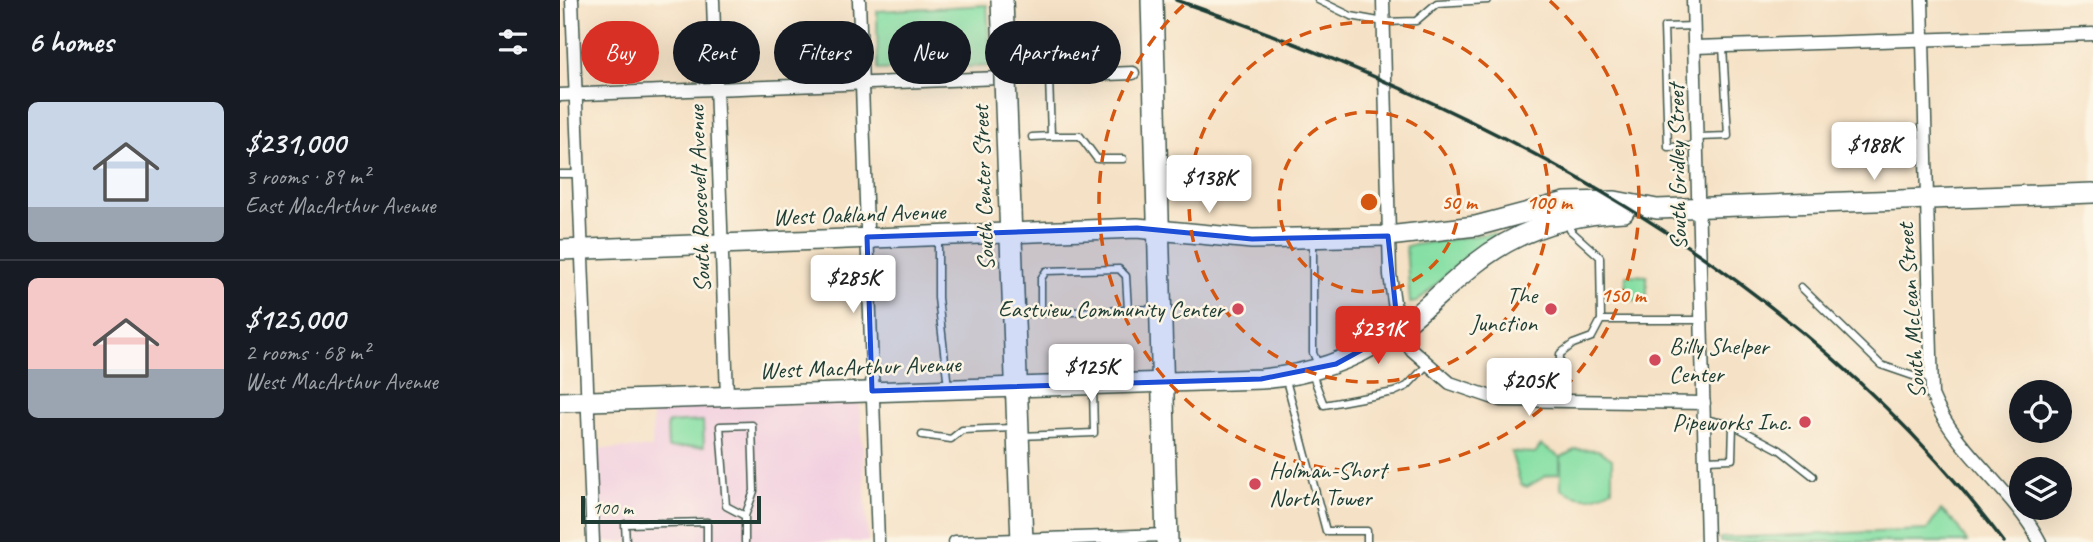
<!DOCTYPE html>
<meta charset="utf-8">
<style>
:root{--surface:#171b24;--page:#20242c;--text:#f1f3f6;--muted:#9ea1a6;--line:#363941;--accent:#d93025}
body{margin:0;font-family:Caveat,sans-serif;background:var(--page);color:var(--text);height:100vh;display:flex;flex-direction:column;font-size:26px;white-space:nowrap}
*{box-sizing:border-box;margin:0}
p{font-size:23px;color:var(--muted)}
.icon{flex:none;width:38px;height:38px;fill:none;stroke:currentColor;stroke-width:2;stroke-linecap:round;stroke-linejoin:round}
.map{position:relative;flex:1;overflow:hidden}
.panel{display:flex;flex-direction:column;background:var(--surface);width:560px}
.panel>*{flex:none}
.guide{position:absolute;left:21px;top:21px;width:665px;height:63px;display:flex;gap:14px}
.controls{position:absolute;left:1449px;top:380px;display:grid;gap:14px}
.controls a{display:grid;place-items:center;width:63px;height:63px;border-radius:50%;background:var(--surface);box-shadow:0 7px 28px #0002;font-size:35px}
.scale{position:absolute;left:21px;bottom:18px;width:180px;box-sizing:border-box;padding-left:7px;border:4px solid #1f3d34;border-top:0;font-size:19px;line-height:24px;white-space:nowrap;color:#1f3d34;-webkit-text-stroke:5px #fcf5e5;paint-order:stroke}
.price{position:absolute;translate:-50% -60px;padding:0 16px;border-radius:7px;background:#fff;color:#222;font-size:23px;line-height:46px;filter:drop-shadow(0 2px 4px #0008)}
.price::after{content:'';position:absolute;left:50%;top:42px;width:21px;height:16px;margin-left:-10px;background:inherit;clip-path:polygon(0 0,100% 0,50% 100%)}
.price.selected{background:var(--accent);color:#fff}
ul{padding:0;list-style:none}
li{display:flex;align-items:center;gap:21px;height:175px;padding:0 28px}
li+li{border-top:2px solid var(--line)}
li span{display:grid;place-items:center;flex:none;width:196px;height:140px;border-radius:10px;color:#555}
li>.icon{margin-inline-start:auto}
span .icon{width:84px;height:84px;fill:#fffc;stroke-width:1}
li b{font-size:30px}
h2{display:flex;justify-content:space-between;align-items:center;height:84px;padding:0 28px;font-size:30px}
.chip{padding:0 24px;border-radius:32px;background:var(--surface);box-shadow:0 7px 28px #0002;font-size:24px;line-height:63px}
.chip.selected{background:var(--accent);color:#fff}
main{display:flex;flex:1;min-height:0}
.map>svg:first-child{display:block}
.built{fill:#f2cfe0}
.green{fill:#86dfa4;stroke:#528e6c;stroke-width:2}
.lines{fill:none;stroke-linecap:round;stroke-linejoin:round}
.lane-casing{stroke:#3f564a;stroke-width:9}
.street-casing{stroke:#3f564a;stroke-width:15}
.secondary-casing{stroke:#3f564a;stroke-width:22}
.primary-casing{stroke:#3f564a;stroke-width:24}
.lane{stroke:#fff;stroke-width:6}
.street{stroke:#fff;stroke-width:12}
.secondary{stroke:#fff;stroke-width:19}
.primary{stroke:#fff;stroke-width:21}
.rail{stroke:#1f3d34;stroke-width:3.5}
.primary-bridge-casing{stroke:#3f564a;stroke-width:24;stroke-linecap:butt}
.primary-bridge{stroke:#fff;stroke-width:21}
.marked{fill:#1d4ed8;fill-opacity:0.2;stroke:#1d4ed8;stroke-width:5;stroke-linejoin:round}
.ring{fill:none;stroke:#d45610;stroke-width:3.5;stroke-dasharray:12 9}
.poi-dot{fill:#d1495b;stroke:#fcf5e5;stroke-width:2.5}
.labels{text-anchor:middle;stroke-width:5;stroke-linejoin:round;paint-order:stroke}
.street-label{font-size:24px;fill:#1f3d34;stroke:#fcf5e5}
.poi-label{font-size:24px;fill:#1f3d34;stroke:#fcf5e5;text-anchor:end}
.centre{fill:#d45610;stroke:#fcf5e5;stroke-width:3.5}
.ring-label{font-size:21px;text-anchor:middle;font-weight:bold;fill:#d45610;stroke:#fcf5e5;stroke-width:5;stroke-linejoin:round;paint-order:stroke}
</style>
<main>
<section class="panel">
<h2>6 homes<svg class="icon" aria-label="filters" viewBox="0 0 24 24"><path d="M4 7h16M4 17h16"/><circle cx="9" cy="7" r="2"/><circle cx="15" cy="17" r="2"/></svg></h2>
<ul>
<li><span style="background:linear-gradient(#c9d6e8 75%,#9aa5b1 0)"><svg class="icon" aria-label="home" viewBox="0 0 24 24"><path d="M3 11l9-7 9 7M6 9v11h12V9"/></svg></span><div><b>$231,000</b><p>3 rooms · 89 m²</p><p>East MacArthur Avenue</p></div></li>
<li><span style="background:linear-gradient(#f6c9c9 65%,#9aa5b1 0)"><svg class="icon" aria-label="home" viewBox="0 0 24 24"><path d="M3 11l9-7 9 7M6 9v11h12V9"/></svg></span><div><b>$125,000</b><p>2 rooms · 68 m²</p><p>West MacArthur Avenue</p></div></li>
</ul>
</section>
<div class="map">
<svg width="1533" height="542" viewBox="0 0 1533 542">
<rect width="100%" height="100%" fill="#fcf5e5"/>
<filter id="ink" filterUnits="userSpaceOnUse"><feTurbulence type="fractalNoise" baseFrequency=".0143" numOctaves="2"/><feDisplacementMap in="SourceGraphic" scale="14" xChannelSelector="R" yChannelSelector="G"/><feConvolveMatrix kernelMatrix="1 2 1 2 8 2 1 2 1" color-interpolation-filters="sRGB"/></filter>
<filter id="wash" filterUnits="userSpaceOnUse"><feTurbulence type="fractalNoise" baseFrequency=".00686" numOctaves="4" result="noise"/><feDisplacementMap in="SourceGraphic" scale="28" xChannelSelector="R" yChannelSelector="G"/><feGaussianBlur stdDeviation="1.57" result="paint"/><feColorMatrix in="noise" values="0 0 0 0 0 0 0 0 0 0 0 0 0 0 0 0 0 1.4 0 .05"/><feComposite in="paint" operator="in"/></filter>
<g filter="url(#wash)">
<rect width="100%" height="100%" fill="#f5e1c5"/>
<!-- built -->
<path class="built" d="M300,401L308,542H41L38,449L92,448L93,406Z"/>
<!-- green -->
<g class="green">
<path d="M427,5L431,66L318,70L317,11Z"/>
<path d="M933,233L937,237L903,260L857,302L850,303L846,246Z"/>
<path d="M1066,275L1087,276V300H1065Z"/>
<path d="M143,421L144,446L108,448L107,423Z"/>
<path d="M981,445L1000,457V473L986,476L967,487L961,485L951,452L975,453Z"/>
<path d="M1016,449L1038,450L1052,459V489C1033,500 1020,500 1001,489V457Z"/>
<path d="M1381,510L1396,524L1407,542H1160V538L1367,530Z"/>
</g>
</g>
<g filter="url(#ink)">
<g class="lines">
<!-- lane casing -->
<g class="lane-casing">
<g id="lane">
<path d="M758,0L791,16L824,22L856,21L877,3L928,0"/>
<path d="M1134,26L1104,27L1108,147L1136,146"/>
<path d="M489,77L491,136H520L537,159H563"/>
<path d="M472,137L491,136"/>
<path d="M1138,137L1168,136L1163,46"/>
<path d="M0,174H18"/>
<path d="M1010,223V230L1040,257L1041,320"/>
<path d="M378,237V298L388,387"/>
<path d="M753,240V353L758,364"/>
<path d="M1241,287L1321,365L1353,376L1371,377"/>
<path d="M481,313V279L486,271L559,269L566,276L568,310"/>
<path d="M456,314L595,309"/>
<path d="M752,374L764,405L834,392L847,386L867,365"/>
<path d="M726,380L766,531H807V542"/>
<path d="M999,402L1000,354L1013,344L1032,337L1041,320H1142"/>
<path d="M1144,419L1173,425L1172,459L1145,460"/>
<path d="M1173,425L1220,450L1253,476"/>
<path d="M362,435L391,439L402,430L453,428"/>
<path d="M460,436L534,433L533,388"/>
<path d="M185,516L166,506L160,426L192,425L194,491L185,516V542"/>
<path d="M66,542L65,524L147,522V542"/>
</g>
</g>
<!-- street casing -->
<g class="street-casing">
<g id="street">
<path d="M12,0L33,542"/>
<path d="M153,0L167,396"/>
<path d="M299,0L318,542"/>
<path d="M823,0L830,275L838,330L852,350L890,383L940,400L1144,403"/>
<path d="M1133,0L1147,542"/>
<path d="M1362,0L1372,395C1395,452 1452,488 1480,542"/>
<path d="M1135,47L1533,34"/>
<path d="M0,95L573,73"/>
<path d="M395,542L606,535"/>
</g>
</g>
<!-- secondary casing -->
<g class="secondary-casing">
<g id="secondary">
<path d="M0,250L577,228L692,239L828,236L916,226L1006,202L1055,201L1097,209L1533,193"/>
<path d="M0,402L701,379C749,375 791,361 830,335C861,314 887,286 916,263C959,229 1010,214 1064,212"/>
</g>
</g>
<!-- primary casing -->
<g class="primary-casing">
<g id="primary">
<path d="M592,0L607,542"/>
<path d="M450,211L462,542"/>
</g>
</g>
<!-- lane -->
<use href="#lane" class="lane"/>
<!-- street -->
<use href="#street" class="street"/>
<!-- secondary -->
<use href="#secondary" class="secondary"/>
<!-- primary -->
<use href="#primary" class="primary"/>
<!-- rail -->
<path class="rail" d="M616,0C930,108 1240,271 1444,542"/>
<!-- primary-bridge casing -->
<g class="primary-bridge-casing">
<path id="primary-bridge" d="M442,0L450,211"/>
</g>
<!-- primary-bridge -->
<use href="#primary-bridge" class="primary-bridge"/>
</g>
</g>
<!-- marked area -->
<path class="marked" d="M577,228L692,239L828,236L838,330L776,364L701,379L312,391L307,237Z"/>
<!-- distance rings -->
<g class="ring">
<circle cx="809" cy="202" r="90"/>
<circle cx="809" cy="202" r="180"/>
<path d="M990 1A270 270 0 1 1 628 1"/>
</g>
<!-- markers -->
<g class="poi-dot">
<circle cx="678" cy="309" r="7"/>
<circle cx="991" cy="309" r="7"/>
<circle cx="1095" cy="360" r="7"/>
<circle cx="1245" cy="422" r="7"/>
<circle cx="695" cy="484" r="7"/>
</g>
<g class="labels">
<!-- street labels -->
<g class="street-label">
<text transform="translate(1117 167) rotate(-91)" y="8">South Gridley Street</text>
<text transform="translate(423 188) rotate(-92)" y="8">South Center Street</text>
<text transform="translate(139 199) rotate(-92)" y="8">South Roosevelt Avenue</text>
<text transform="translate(299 214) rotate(-2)" y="8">West Oakland Avenue</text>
<text transform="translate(1351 311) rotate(-94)" y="8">South McLean Street</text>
<text transform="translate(300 367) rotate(-2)" y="8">West MacArthur Avenue</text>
</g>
<!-- poi labels -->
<g class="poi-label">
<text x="977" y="303">The<tspan x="977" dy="28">Junction</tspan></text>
<text x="664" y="317">Eastview Community Center</text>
<text x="1109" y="354" text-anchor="start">Billy Shelper<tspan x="1109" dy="28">Center</tspan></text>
<text x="1231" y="430">Pipeworks Inc.</text>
<text x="709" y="478" text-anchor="start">Holman-Short<tspan x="709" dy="28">North Tower</tspan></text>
</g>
</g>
<circle cx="809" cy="202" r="10" class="centre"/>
<g class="ring-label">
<text x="899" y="209">50 m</text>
<text x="989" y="209">100 m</text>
<text x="1063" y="302">150 m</text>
</g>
</svg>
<div class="controls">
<a><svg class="icon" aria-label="locate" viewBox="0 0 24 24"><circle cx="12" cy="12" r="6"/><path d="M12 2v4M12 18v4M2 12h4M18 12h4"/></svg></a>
<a><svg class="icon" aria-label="layers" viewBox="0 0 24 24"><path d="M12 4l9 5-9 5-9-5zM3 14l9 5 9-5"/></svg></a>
</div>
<div class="scale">100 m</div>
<b class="price" style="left:1314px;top:182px">$188K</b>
<b class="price" style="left:649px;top:215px">$138K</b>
<b class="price" style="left:293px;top:315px">$285K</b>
<b class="price selected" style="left:818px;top:366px">$231K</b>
<b class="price" style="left:531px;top:404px">$125K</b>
<b class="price" style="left:969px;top:418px">$205K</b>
<div class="guide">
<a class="chip selected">Buy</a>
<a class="chip">Rent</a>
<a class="chip">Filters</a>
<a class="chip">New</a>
<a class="chip">Apartment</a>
</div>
</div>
</main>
